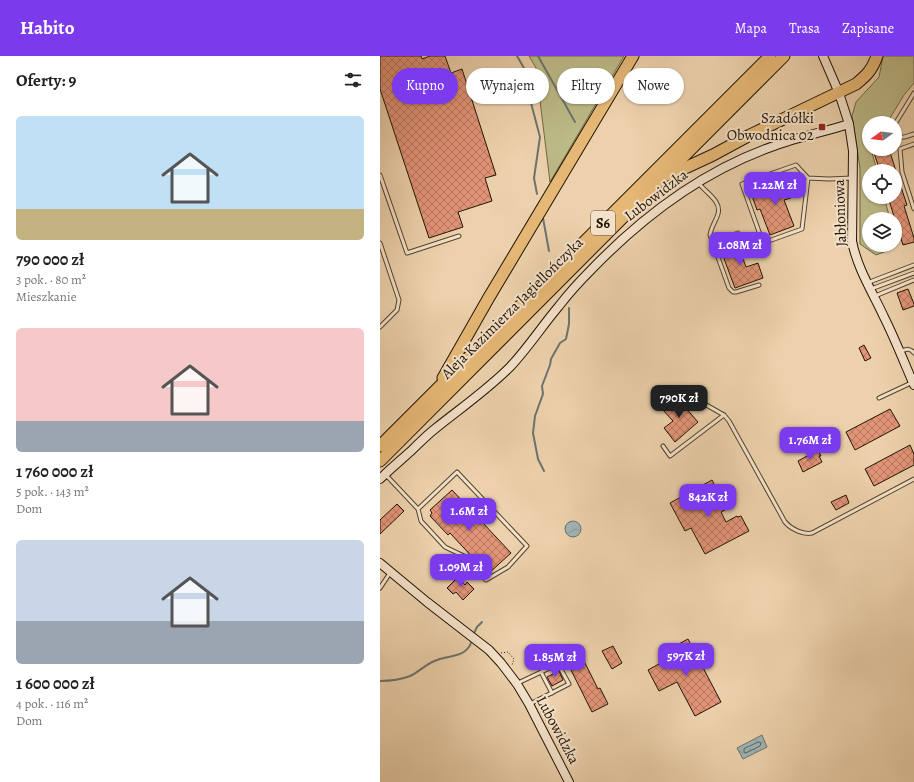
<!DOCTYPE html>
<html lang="pl">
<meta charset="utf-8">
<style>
:root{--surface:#fff;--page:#f2f2f2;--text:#222;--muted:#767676;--accent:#7c3aed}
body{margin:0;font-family:Alegreya,serif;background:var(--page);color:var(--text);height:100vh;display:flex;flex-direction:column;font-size:15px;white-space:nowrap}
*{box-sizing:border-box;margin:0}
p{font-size:13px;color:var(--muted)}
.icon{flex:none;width:22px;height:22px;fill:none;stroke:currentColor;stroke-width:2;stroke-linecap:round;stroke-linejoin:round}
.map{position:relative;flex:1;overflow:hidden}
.drawer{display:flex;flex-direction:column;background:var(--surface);width:380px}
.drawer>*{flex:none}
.guide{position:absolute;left:12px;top:12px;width:380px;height:36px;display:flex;gap:8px}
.needle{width:26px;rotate:255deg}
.tools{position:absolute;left:482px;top:60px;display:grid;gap:8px}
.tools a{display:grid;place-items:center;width:40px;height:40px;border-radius:50%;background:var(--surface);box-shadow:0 1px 3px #0004;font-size:20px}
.price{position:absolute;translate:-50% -34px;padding:0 9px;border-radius:8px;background:var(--accent);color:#fff;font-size:13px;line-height:26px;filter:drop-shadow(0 1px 2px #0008)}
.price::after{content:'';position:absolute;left:50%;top:24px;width:12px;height:9px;margin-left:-6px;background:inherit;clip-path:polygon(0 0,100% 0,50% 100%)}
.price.on{background:#222;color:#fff}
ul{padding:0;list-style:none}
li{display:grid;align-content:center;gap:8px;height:212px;padding:0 16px}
li span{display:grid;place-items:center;height:124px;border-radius:6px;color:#555}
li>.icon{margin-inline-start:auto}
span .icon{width:72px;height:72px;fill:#fffc;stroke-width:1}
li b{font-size:17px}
h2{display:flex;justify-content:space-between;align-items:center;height:48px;padding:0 16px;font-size:17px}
.chip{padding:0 14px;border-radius:18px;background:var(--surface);box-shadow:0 1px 3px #0004;font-size:14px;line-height:36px}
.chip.on{background:var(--accent);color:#fff}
header{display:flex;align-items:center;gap:24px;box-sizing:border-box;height:56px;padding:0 20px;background:var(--accent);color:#fff}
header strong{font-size:19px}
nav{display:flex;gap:22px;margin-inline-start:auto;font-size:14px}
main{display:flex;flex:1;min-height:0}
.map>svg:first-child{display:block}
.green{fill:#bcba87;stroke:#6f6745}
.water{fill:url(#water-waves);stroke:#6d746e}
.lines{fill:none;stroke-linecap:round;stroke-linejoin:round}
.shore{stroke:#60645c;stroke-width:1}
.stream{stroke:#6d746e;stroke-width:2}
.building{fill:url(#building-cross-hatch);stroke:#221403}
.lane-casing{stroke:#54432d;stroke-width:5}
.secondary-casing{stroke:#221403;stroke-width:10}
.highway-casing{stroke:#221403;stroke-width:13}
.path{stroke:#221403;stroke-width:1;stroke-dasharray:1 2;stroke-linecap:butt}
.lane{stroke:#f3e1c9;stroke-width:3}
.secondary{stroke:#f3e1c9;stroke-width:8}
.highway{stroke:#e6b876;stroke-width:11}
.poi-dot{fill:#8f2418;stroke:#f3e1c9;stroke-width:1.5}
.labels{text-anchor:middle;stroke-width:4;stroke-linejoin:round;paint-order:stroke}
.shield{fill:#f3e1c9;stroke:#61523e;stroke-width:1}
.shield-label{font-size:14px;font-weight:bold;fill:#221403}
.poi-label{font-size:15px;fill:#221403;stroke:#f3e1c9;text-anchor:end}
.street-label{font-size:15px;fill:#221403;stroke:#f3e1c9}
</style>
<header>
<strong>Habito</strong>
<nav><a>Mapa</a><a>Trasa</a><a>Zapisane</a></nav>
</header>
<main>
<section class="drawer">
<h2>Oferty: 9<svg class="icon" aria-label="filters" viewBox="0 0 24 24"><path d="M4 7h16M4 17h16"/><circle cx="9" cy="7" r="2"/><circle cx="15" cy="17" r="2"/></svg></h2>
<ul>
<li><span style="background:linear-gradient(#bfe0f5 75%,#c2b280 0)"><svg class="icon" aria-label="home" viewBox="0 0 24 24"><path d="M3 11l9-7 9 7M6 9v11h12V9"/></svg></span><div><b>790 000 zł</b><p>3 pok. · 80 m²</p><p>Mieszkanie</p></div></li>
<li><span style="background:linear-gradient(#f6c9c9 75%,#9aa5b1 0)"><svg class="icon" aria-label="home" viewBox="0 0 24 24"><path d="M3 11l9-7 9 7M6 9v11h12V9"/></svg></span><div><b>1 760 000 zł</b><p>5 pok. · 143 m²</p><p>Dom</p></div></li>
<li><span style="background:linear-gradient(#c9d6e8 65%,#9aa5b1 0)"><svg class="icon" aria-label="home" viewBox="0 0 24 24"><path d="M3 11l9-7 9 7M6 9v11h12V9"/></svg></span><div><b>1 600 000 zł</b><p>4 pok. · 116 m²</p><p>Dom</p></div></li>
</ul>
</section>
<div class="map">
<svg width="534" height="726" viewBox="0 0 534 726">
<defs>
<pattern id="water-waves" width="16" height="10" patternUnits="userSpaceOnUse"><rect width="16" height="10" fill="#9fb4b6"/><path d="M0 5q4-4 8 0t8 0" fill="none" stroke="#899a9b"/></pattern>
<pattern id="building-cross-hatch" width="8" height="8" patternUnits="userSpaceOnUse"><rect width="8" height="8" fill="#e29478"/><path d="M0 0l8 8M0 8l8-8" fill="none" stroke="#b77860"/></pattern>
</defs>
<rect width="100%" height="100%" fill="#ecd1ac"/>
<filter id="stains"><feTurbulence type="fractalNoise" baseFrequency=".005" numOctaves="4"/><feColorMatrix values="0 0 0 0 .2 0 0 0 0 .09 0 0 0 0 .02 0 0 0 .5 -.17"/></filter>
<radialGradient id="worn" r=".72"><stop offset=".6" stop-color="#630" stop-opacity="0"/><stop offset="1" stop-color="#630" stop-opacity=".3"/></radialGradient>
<!-- green -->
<g class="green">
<path d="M149,0H244L170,126L156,12Z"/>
<path d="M503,0H534V27L524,39L507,67H489V93H491L497,115H489V141H504L510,163H489V189H511L509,194L496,199L480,188V112L472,60L476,46L499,21Z"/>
</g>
<!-- water -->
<g class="water">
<circle cx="193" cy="473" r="8"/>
<path d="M382,679L387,691L363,703L357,692Z"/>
</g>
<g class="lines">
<!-- shore -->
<path class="shore" d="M379,686L381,687L380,690L366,697L364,696V693Z"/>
<!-- stream -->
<g class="stream">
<path d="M137,0L148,19L151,47L160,81L154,122L157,138"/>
<path d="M158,0L195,66"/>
<path d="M163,162L169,195"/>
<path d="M164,415L158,403L153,377L155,360L163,338L162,330L170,309L171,303L180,287L186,283L189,268V252"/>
<path d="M94,577L97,571L102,566"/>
<path d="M0,625C10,625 20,624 30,620C39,616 47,607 57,604C69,599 85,602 91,587"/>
</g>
</g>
<!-- building -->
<g class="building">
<path d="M0,0H41L42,3L50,0H65L71,17L82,13L116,119L105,122L112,145L78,156L83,171L49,182L0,33Z"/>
<path d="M508,93H509L516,115H500L494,97Z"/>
<path d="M515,116H516L527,149L524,150L534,182V186L523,189L508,141H515Z"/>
<path d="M407,120L410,129L407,131L411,142L404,144L414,170L390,179L380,153L377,154L371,137L393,129L392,126Z"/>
<path d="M357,186L366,211L378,207L383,222L355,232L340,192Z"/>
<path d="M528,233L534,248V250L523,254L517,237Z"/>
<path d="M484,289L491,302L485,305L479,292Z"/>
<path d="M296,341L318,366L295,386L284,372L293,365L282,353Z"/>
<path d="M510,353L520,370L475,394L466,376Z"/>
<path d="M530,389L534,398V409L494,430L485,413Z"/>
<path d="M438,394L441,400H439L442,406L423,416L418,405Z"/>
<path d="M332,424L347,453L341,456L346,466L357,460L358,461L361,460L369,475L325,498L311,472L305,475L290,447Z"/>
<path d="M72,434L131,497L108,518L70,477L68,479L50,460L52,457L50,454Z"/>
<path d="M466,439L469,447L456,454L451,446Z"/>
<path d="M17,448L24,455L0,478V464Z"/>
<path d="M78,521L85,529L87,526L94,533L83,544L76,536L73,538L67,532Z"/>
<path d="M308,583L341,646L315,660L297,626L279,635L268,614L286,604L282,597Z"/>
<path d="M233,590L242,607L232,613L222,595Z"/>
<path d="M201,599L218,633L220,632L228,648L212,656L187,606Z"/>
<path d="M179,615L183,624L172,630L167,621Z"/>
</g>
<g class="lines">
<!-- lane casing -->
<g class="lane-casing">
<g id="lane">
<path d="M515,68L534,37"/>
<path d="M515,78C521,84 527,80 534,78"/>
<path d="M534,88L520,93L522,116L534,153"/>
<path d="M0,119L27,197L79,180"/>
<path d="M428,122L422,173L383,187L362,128L416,109L428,122L449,123L472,122"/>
<path d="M318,126C324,136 342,144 338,158C336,165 331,171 330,179L349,232L353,236H356L379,229"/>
<path d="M332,186L358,177"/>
<path d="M0,187L19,244L17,254L0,271"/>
<path d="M487,227L534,209"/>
<path d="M491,233L534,217"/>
<path d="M495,240L534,224"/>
<path d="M521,295C527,293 530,292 534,297"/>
<path d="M300,334L344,359L349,365L405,466C411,473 423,479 432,477L534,423"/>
<path d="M499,342L531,327"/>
<path d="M283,390L290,400L344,359"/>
<path d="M5,418L38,453L41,465L65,491L84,500L106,524L128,511L147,490L77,416L38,453"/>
<path d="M0,532L10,517"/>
<path d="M161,616L172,637"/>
<path d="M138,627L178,608L189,628L150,648"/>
</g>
</g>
<!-- secondary casing -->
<g class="secondary-casing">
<g id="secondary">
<path d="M443,0L459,37L469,68L473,95L472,185C477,212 493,237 504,261C515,283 524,306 534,329"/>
<path d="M0,423C10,413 21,404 31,395C39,387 47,379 56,372C81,352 107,334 130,311C148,292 162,270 179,250C189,237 200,225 211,214C263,160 322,115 394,90C418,81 444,76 469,68"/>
<path d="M0,507L47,546L87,577L109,594L121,607L137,628L149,648L189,726"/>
</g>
</g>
<!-- highway casing -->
<g class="highway-casing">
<g id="highway">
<path d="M290,119L333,99L370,79L476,28C487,19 492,14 497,0"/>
<path d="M63,322L108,243L253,0"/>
<path d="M0,390L390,0"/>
<path d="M0,405L404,0"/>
</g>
</g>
<!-- path -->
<g class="path">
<path d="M121,597L128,596L134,603L132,609"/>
<path d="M178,689H181L185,687L187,691"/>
</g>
<!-- lane -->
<use href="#lane" class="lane"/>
<!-- secondary -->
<use href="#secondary" class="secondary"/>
<!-- highway -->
<use href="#highway" class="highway"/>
</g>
<!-- markers -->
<rect class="poi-dot" x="438" y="67" width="8" height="8" rx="2"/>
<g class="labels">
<!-- shield labels -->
<rect class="shield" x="211" y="155" width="24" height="24" rx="3"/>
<g class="shield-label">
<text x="223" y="172">S6</text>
</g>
<!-- poi labels -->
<g class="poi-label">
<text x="434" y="67">Szadółki<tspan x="434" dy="17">Obwodnica 02</tspan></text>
</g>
<!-- street labels -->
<g class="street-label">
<text transform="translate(276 139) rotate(-37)" y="5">Lubowidzka</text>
<text transform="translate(460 157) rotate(-92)" y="5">Jabłoniowa</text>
<text transform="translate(132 252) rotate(-45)" y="5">Aleja Kazimierza Jagiellończyka</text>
<text transform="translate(178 674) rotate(62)" y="5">Lubowidzka</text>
</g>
</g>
<rect width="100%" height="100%" filter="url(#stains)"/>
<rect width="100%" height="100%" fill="url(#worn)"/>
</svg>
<div class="tools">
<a><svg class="needle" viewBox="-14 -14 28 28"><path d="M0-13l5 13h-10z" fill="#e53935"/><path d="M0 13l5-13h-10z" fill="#767676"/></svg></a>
<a><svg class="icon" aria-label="locate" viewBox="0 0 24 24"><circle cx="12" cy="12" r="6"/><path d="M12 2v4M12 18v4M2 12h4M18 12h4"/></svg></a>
<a><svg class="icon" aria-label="layers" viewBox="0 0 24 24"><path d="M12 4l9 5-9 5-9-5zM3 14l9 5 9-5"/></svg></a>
</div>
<b class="price" style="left:395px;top:150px">1.22M zł</b>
<b class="price" style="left:360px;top:210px">1.08M zł</b>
<b class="price on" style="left:299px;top:363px">790K zł</b>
<b class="price" style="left:430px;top:405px">1.76M zł</b>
<b class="price" style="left:328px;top:462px">842K zł</b>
<b class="price" style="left:89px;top:476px">1.6M zł</b>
<b class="price" style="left:81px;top:532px">1.09M zł</b>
<b class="price" style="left:306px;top:621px">597K zł</b>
<b class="price" style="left:175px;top:622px">1.85M zł</b>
<div class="guide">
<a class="chip on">Kupno</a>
<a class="chip">Wynajem</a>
<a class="chip">Filtry</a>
<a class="chip">Nowe</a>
</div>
</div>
</main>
